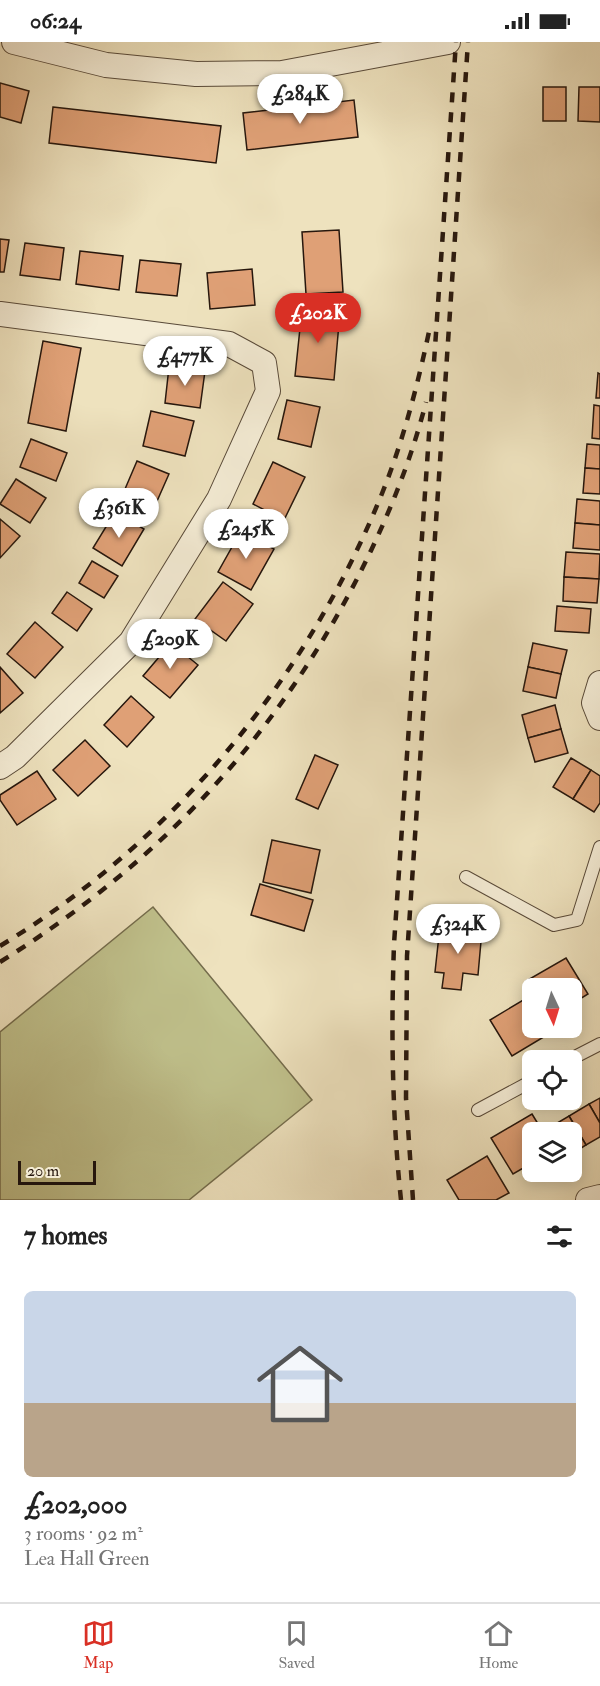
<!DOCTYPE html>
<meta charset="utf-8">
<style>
:root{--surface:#fff;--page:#f2f2f2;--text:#222;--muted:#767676;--line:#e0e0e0;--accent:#d93025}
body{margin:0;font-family:"IM FELL Double Pica",serif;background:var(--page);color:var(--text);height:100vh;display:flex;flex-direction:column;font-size:22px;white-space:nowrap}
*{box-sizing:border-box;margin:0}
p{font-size:20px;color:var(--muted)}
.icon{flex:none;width:33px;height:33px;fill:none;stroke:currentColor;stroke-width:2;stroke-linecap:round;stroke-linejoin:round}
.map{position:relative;height:1158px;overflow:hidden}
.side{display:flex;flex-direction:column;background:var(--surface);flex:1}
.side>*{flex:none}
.needle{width:39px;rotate:176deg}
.fabs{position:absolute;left:522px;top:936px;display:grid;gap:12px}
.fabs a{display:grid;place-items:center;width:60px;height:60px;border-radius:9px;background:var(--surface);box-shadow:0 3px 15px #0003;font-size:30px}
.scale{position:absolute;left:18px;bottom:15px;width:78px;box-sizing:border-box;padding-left:6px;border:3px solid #27170d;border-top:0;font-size:16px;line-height:21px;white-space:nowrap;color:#27170d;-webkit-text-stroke:4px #f4ecd5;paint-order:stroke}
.price{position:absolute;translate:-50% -51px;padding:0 14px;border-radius:21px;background:#fff;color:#222;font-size:20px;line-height:39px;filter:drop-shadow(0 2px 3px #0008)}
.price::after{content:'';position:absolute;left:50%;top:36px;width:18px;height:14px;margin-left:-9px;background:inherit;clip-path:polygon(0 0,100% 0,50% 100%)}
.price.selected{background:var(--accent);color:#fff}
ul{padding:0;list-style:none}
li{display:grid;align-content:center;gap:12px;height:318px;padding:0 24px}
li span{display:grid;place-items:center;height:186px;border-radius:9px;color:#555}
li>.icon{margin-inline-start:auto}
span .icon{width:108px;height:108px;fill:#fffc;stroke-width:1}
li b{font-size:26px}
h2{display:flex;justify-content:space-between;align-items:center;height:72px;padding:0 24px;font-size:26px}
.status{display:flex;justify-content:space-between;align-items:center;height:42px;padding:0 30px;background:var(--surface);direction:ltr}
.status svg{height:16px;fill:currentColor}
.tab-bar{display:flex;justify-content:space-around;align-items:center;height:84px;border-top:2px solid var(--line);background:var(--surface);font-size:16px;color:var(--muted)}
.tab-bar a{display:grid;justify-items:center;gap:3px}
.tab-bar .selected{color:var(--accent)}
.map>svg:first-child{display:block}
.green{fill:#c0c18c;stroke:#746c4c;stroke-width:1.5}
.building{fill:#dfa076;stroke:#27170d;stroke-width:1.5}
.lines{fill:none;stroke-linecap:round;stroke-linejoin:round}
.service-casing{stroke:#594a39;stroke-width:14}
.minor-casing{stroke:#594a39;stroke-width:26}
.service{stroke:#f4ecd5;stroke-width:12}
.minor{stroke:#f4ecd5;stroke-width:24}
.rail{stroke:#27170d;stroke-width:4.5;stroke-dasharray:10 10;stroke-linecap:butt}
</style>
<div class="status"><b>06:24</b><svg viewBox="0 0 49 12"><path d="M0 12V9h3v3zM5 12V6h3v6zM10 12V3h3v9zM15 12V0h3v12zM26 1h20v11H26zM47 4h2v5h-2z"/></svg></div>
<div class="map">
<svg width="600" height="1158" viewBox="0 0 600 1158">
<rect width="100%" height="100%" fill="#eee2be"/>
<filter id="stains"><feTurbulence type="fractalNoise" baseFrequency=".00333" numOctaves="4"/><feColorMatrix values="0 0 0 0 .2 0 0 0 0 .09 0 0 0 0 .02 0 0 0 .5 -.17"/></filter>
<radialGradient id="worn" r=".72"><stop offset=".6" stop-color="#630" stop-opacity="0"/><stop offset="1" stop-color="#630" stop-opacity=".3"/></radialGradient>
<!-- green -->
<path class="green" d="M153,865L312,1058L189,1158H0V990Z"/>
<!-- building -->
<g class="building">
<path d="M0,41L29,49L21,81L0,75Z"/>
<rect x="543" y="45" width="23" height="34"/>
<path d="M579,45H600V80L578,79Z"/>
<path d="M354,58L358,95L247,108L243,71Z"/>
<path d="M53,65L221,84L216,121L49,101Z"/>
<path d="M339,188L343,250L306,252L302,190Z"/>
<path d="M0,197L9,198L4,230H0Z"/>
<path d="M25,201L64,206L60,238L20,233Z"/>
<path d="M80,209L123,214L119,248L76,242Z"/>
<path d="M140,218L181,222L177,254L136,250Z"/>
<path d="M252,227L255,263L210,267L207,231Z"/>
<path d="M302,267L340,270L334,338L295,334Z"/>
<path d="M43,299L81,306L66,389L28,381Z"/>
<path d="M169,325L205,329L200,366L165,361Z"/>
<path d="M598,331L600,332V356H596Z"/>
<path d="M287,358L320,365L311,405L278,397Z"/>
<path d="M594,363L600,364V397L592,396Z"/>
<path d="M151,369L194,379L185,414L143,404Z"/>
<path d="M31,397L67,411L56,439L20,425Z"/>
<path d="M587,402L600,403V427L585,426Z"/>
<path d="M137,419L169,432L150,475L119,461Z"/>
<path d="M273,420L305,435L284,478L253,462Z"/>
<path d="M585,426L600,427V452L583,451Z"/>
<path d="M16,437L46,456L30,481L0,462Z"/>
<path d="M577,457L600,459V483L575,481Z"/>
<path d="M115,470L144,487L122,524L93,506Z"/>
<path d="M0,477L20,494L0,516Z"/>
<path d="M575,481L600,483V508L573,506Z"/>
<path d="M241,489L274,507L251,548L218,530Z"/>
<path d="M566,510L600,512L599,537L564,535Z"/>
<path d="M92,519L118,534L104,556L79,541Z"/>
<path d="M564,535L599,537L597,561L563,559Z"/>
<path d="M223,540L253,562L226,599L195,577Z"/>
<path d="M67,550L92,567L77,589L52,571Z"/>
<path d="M557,564L591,567L589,591L555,589Z"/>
<path d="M35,580L63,605L35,636L7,612Z"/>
<path d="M171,601L198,623L170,656L143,634Z"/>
<path d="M533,601L567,608L561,632L528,625Z"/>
<path d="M0,625L23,651L0,671Z"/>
<path d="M528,625L561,632L556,656L523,649Z"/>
<path d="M131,654L154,675L127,705L104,683Z"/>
<path d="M555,663L561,687L528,696L522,673Z"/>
<path d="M561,687L568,711L535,720L528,696Z"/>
<path d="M85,698L110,724L78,754L53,728Z"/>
<path d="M315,713L338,723L318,767L296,757Z"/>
<path d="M571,716L591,728L573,757L553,745Z"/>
<path d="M591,728L600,734V761L594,770L573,757Z"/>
<path d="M37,729L56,757L17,783L0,758V753Z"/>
<path d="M272,798L320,808L311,851L263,840Z"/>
<path d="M260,842L313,858L304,889L251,873Z"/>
<path d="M440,884L482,888L478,933L463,931L461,948L442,946L444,931L435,930Z"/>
<path d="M566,916L588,952L572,962V946H532V950L526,939Z"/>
<path d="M530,954L532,957V986H549L552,990L512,1014L490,978Z"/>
<path d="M600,1056V1081L589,1062Z"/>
<path d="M589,1062L600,1081V1095L586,1103L569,1074Z"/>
<path d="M532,1072L543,1090H532V1121L513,1132L491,1096Z"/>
<path d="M569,1074L586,1103L572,1112V1090H549L547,1087Z"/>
<path d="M487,1114L509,1151L496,1158H459L447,1138Z"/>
</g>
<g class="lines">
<!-- service casing -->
<g class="service-casing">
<g id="service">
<path d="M466,835L554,883L577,878L600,805"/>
<path d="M569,1018L600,1002"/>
<path d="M478,1068L532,1039"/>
</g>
</g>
<!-- minor casing -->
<g class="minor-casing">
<g id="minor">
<path d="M14,0L106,23L196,32L282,31L448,0"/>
<path d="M0,272L229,302L264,321L268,349L219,457L131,600L15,715L0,725"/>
<path d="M600,641L594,661L600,676"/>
<path d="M588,1158L600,1155"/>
</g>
</g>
<!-- service -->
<use href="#service" class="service"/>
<!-- minor -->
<use href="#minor" class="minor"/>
<!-- rail -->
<g class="rail">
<path d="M0,904C172,800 305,640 381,454C403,400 418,342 430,285"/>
<path d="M0,920C159,821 276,697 361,529C388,475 411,419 426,360"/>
<path d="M401,1158C392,1073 391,988 394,902L456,0"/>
<path d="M413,1158L406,1056L407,914L468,0"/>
</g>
</g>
<rect width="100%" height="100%" filter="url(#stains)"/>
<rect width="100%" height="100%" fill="url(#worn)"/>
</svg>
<div class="fabs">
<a><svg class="needle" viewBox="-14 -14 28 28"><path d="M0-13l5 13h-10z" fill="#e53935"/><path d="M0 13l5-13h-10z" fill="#767676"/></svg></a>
<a><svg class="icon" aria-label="locate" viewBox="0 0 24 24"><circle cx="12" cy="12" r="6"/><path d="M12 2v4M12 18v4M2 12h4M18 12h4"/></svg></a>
<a><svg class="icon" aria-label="layers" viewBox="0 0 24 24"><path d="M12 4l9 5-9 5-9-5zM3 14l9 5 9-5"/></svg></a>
</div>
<div class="scale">20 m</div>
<b class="price" style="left:300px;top:83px">£284K</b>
<b class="price selected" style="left:318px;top:302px">£202K</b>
<b class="price" style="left:185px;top:345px">£477K</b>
<b class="price" style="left:119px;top:497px">£361K</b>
<b class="price" style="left:246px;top:518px">£245K</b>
<b class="price" style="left:170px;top:628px">£209K</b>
<b class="price" style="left:458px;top:913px">£324K</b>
</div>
<section class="side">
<h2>7 homes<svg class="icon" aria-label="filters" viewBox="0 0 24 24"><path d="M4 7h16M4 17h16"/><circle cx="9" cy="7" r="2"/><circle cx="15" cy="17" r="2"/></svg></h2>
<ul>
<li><span style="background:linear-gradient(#c9d6e8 60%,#b9a48a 0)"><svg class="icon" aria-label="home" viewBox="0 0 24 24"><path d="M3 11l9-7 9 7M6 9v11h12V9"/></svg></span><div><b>£202,000</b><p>3 rooms · 92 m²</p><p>Lea Hall Green</p></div></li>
</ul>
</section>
<nav class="tab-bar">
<a class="selected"><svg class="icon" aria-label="map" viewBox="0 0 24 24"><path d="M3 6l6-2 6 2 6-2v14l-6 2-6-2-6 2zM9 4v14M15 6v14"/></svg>Map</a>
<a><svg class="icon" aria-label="saved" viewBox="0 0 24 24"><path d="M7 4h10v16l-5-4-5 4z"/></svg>Saved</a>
<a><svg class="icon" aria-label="home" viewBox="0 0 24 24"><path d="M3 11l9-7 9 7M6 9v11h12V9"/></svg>Home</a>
</nav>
